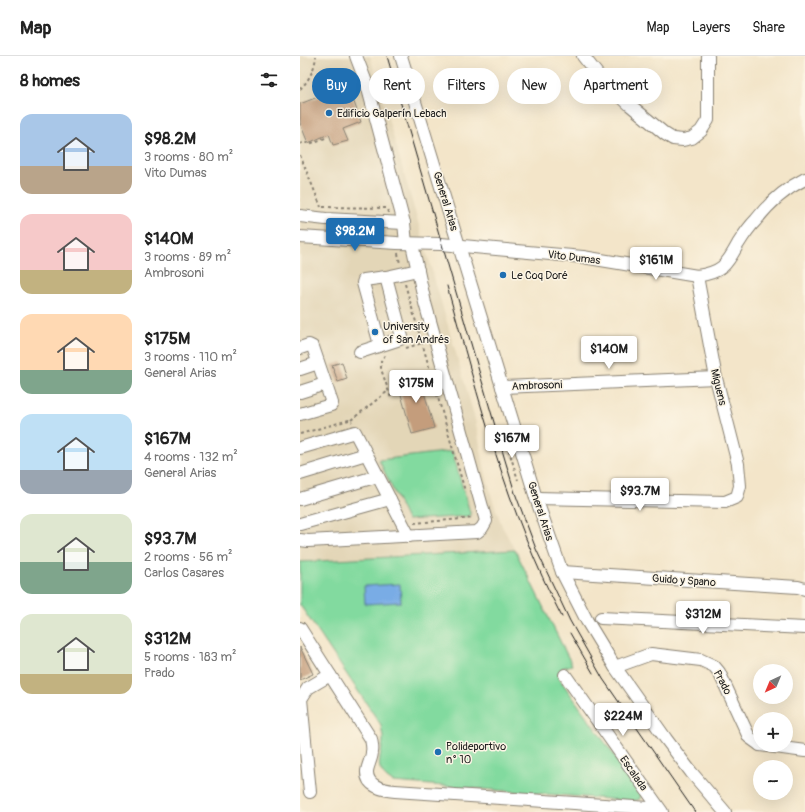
<!DOCTYPE html>
<meta charset="utf-8">
<style>
:root{--surface:#fff;--page:#f2f2f2;--text:#222;--muted:#767676;--line:#e0e0e0;--accent:#1f6fb2}
body{margin:0;font-family:Pangolin,sans-serif;background:var(--page);color:var(--text);height:100vh;display:flex;flex-direction:column;font-size:15px;white-space:nowrap}
*{box-sizing:border-box;margin:0}
p{font-size:13px;color:var(--muted)}
.icon{flex:none;width:22px;height:22px;fill:none;stroke:currentColor;stroke-width:2;stroke-linecap:round;stroke-linejoin:round}
.map{position:relative;flex:1;overflow:hidden}
.details{display:flex;flex-direction:column;background:var(--surface);width:300px}
.details>*{flex:none}
.hud{position:absolute;left:12px;top:12px;width:380px;height:36px;display:flex;gap:8px}
.needle{width:26px;rotate:224deg}
.controls{position:absolute;left:453px;top:608px;display:grid;gap:8px}
.controls a{display:grid;place-items:center;width:40px;height:40px;border-radius:50%;background:var(--surface);box-shadow:0 4px 16px #0002;font-size:20px}
.price{position:absolute;translate:-50% -34px;padding:0 9px;border-radius:4px;background:#fff;color:#222;font-size:13px;line-height:26px;filter:drop-shadow(0 1px 2px #0008)}
.price::after{content:'';position:absolute;left:50%;top:24px;width:12px;height:9px;margin-left:-6px;background:inherit;clip-path:polygon(0 0,100% 0,50% 100%)}
.price.active{background:var(--accent);color:#fff}
ul{padding:0;list-style:none}
li{display:flex;align-items:center;gap:12px;height:100px;padding:0 20px}
li span{display:grid;place-items:center;flex:none;width:112px;height:80px;border-radius:12px;color:#555}
li>.icon{margin-inline-start:auto}
span .icon{width:48px;height:48px;fill:#fffc;stroke-width:1}
li b{font-size:17px}
h2{display:flex;justify-content:space-between;align-items:center;height:48px;padding:0 20px;font-size:17px}
.pill{padding:0 14px;border-radius:18px;background:var(--surface);box-shadow:0 4px 16px #0002;font-size:14px;line-height:36px}
.pill.active{background:var(--accent);color:#fff}
header{display:flex;align-items:center;gap:24px;box-sizing:border-box;height:56px;padding:0 20px;background:var(--surface);border-bottom:1px solid var(--line)}
header strong{font-size:19px}
nav{display:flex;gap:22px;margin-inline-start:auto;font-size:14px}
main{display:flex;flex:1;min-height:0}
.map>svg:first-child{display:block}
.built{fill:#e3d6b7}
.green{fill:#82da9f;stroke:#4f7b5e}
.water{fill:#79ace5;stroke:#4a6480}
.building{fill:#c49d7c}
.lines{fill:none;stroke-linecap:round;stroke-linejoin:round}
.minor-casing{stroke:#888072;stroke-width:14}
.path{stroke:#888072;stroke-width:2;stroke-dasharray:3 3;stroke-linecap:butt}
.minor{stroke:#fff;stroke-width:12}
.tram{stroke:#1c1c1c;stroke-width:1}
.poi-dot{fill:#1f6fb2;stroke:#fcf5e5;stroke-width:1.5}
.labels{text-anchor:middle;stroke-width:3;stroke-linejoin:round;paint-order:stroke}
.poi-label{font-size:11px;fill:#1c1c1c;stroke:#fcf5e5;text-anchor:start}
.street-label{font-size:11px;fill:#1c1c1c;stroke:#fcf5e5}
</style>
<header>
<strong>Map</strong>
<nav><a>Map</a><a>Layers</a><a>Share</a></nav>
</header>
<main>
<section class="details">
<h2>8 homes<svg class="icon" aria-label="filters" viewBox="0 0 24 24"><path d="M4 7h16M4 17h16"/><circle cx="9" cy="7" r="2"/><circle cx="15" cy="17" r="2"/></svg></h2>
<ul>
<li><span style="background:linear-gradient(#a9c7e8 65%,#b9a48a 0)"><svg class="icon" aria-label="home" viewBox="0 0 24 24"><path d="M3 11l9-7 9 7M6 9v11h12V9"/></svg></span><div><b>$98.2M</b><p>3 rooms · 80 m²</p><p>Vito Dumas</p></div></li>
<li><span style="background:linear-gradient(#f6c9c9 70%,#c2b280 0)"><svg class="icon" aria-label="home" viewBox="0 0 24 24"><path d="M3 11l9-7 9 7M6 9v11h12V9"/></svg></span><div><b>$140M</b><p>3 rooms · 89 m²</p><p>Ambrosoni</p></div></li>
<li><span style="background:linear-gradient(#ffd9b3 70%,#7fa58c 0)"><svg class="icon" aria-label="home" viewBox="0 0 24 24"><path d="M3 11l9-7 9 7M6 9v11h12V9"/></svg></span><div><b>$175M</b><p>3 rooms · 110 m²</p><p>General Arias</p></div></li>
<li><span style="background:linear-gradient(#bfe0f5 70%,#9aa5b1 0)"><svg class="icon" aria-label="home" viewBox="0 0 24 24"><path d="M3 11l9-7 9 7M6 9v11h12V9"/></svg></span><div><b>$167M</b><p>4 rooms · 132 m²</p><p>General Arias</p></div></li>
<li><span style="background:linear-gradient(#dfe7d0 60%,#7fa58c 0)"><svg class="icon" aria-label="home" viewBox="0 0 24 24"><path d="M3 11l9-7 9 7M6 9v11h12V9"/></svg></span><div><b>$93.7M</b><p>2 rooms · 56 m²</p><p>Carlos Casares</p></div></li>
<li><span style="background:linear-gradient(#dfe7d0 75%,#c2b280 0)"><svg class="icon" aria-label="home" viewBox="0 0 24 24"><path d="M3 11l9-7 9 7M6 9v11h12V9"/></svg></span><div><b>$312M</b><p>5 rooms · 183 m²</p><p>Prado</p></div></li>
</ul>
</section>
<div class="map">
<svg width="505" height="756" viewBox="0 0 505 756">
<rect width="100%" height="100%" fill="#fcf5e5"/>
<filter id="ink" filterUnits="userSpaceOnUse"><feTurbulence type="fractalNoise" baseFrequency=".025" numOctaves="2"/><feDisplacementMap in="SourceGraphic" scale="8" xChannelSelector="R" yChannelSelector="G"/><feConvolveMatrix kernelMatrix="1 2 1 2 8 2 1 2 1" color-interpolation-filters="sRGB"/></filter>
<filter id="wash" filterUnits="userSpaceOnUse"><feTurbulence type="fractalNoise" baseFrequency=".012" numOctaves="4" result="noise"/><feDisplacementMap in="SourceGraphic" scale="16" xChannelSelector="R" yChannelSelector="G"/><feGaussianBlur stdDeviation="0.9" result="paint"/><feColorMatrix in="noise" values="0 0 0 0 0 0 0 0 0 0 0 0 0 0 0 0 0 1.4 0 .05"/><feComposite in="paint" operator="in"/></filter>
<g filter="url(#wash)">
<rect width="100%" height="100%" fill="#f3e5c9"/>
<!-- built -->
<path class="built" d="M0,0H70L175,363L185,415L193,446L203,472L215,494L0,506Z"/>
<!-- green -->
<g class="green">
<path d="M152,395L171,460L107,464L79,404Z"/>
<path d="M215,494L272,609L262,612L259,616V622L341,737L340,743L334,745L93,726C70,712 83,701 83,682C83,678 81,673 81,669L0,549V506Z"/>
</g>
<!-- water -->
<path class="water" d="M100,528L101,546L65,548L64,530Z"/>
<g id="blocks">
<!-- building -->
<g class="building">
<path d="M48,29L61,66L43,73L48,85L33,89L29,78L8,87L0,67V48Z"/>
<path d="M42,306L47,323L38,326L32,309Z"/>
<path d="M119,318L134,372L112,378L97,324Z"/>
<path d="M0,591L13,618L0,624Z"/>
</g>
</g>
</g>
<g filter="url(#ink)">
<use href="#blocks" fill-opacity="0" stroke="#888072" stroke-width="1"/>
<g class="lines">
<!-- minor casing -->
<g class="minor-casing">
<g id="minor">
<path d="M56,0L67,29L104,167"/>
<path d="M101,0L236,442L262,516L287,565L315,611L366,683L391,716L425,756"/>
<path d="M283,0L298,19L330,49L365,78L373,83L383,84L392,82L401,75L408,64V0"/>
<path d="M0,160L26,163L104,167L106,187"/>
<path d="M0,181L97,187L141,188L283,201L397,220C422,216 426,210 438,188C443,180 449,171 456,164C470,146 485,133 505,123"/>
<path d="M80,289L63,227L64,224L86,221L118,214"/>
<path d="M0,292L9,289L13,291L32,347L31,349L0,358"/>
<path d="M60,296L100,283L102,281L86,221"/>
<path d="M0,313L18,307"/>
<path d="M202,331L416,322"/>
<path d="M0,336L25,328"/>
<path d="M0,392L55,376L109,480"/>
<path d="M0,418L66,398"/>
<path d="M236,442L425,446L437,441L440,430L438,408L416,322L397,220"/>
<path d="M0,443L78,420"/>
<path d="M0,468L90,443"/>
<path d="M0,484L8,485L177,476L182,472L186,465L125,247L112,188"/>
<path d="M262,516L498,531L505,533"/>
<path d="M301,562L505,572"/>
<path d="M0,572L71,683C72,688 73,692 72,696C72,702 68,708 67,715C66,730 83,734 95,735L349,752L360,756"/>
<path d="M315,611L351,598L401,604L414,610L419,616L449,681L460,689"/>
<path d="M265,619L362,756"/>
<path d="M460,689L505,695"/>
<path d="M10,736L1,643L8,632L30,619"/>
</g>
</g>
<!-- path -->
<g class="path">
<path d="M0,33C9,25 15,12 16,0"/>
<path d="M0,88L4,86L9,88L28,81"/>
<path d="M0,99L21,151"/>
<path d="M23,151L87,152L88,157"/>
<path d="M98,197L100,208"/>
<path d="M105,228L165,435"/>
<path d="M106,292L122,287"/>
<path d="M85,299L81,305V313L91,342"/>
<path d="M51,364L88,335"/>
<path d="M0,378L49,364L52,366"/>
<path d="M207,388L218,424"/>
<path d="M114,467L173,462"/>
</g>
<!-- minor -->
<use href="#minor" class="minor"/>
<!-- tram -->
<g class="tram">
<path d="M87,0L205,404L215,437L236,493L270,565L303,623L395,756"/>
<path d="M147,230C179,343 207,456 262,561"/>
<path d="M270,577L293,617"/>
</g>
</g>
</g>
<!-- markers -->
<g class="poi-dot">
<circle cx="29" cy="57" r="4"/>
<circle cx="203" cy="219" r="4"/>
<circle cx="75" cy="276" r="4"/>
<circle cx="138" cy="696" r="4"/>
</g>
<g class="labels">
<!-- poi labels -->
<g class="poi-label">
<text x="37" y="61">Edificio Galperín Lebach</text>
<text x="211" y="223">Le Coq Doré</text>
<text x="83" y="274">University<tspan x="83" dy="13">of San Andrés</tspan></text>
<text x="146" y="694">Polideportivo<tspan x="146" dy="13">n° 10</tspan></text>
</g>
<!-- street labels -->
<g class="street-label">
<text transform="translate(146 145) rotate(73)" y="4">General Arias</text>
<text transform="translate(274 201) rotate(7)" y="4">Vito Dumas</text>
<text transform="translate(237 329) rotate(-2)" y="4">Ambrosoni</text>
<text transform="translate(419 331) rotate(76)" y="4">Miguens</text>
<text transform="translate(241 455) rotate(72)" y="4">General Arias</text>
<text transform="translate(384 524) rotate(4)" y="4">Guido y Spano</text>
<text transform="translate(423 626) rotate(62)" y="4">Prado</text>
<text transform="translate(334 717) rotate(55)" y="4">Escalada</text>
</g>
</g>
</svg>
<div class="controls">
<a><svg class="needle" viewBox="-14 -14 28 28"><path d="M0-13l5 13h-10z" fill="#e53935"/><path d="M0 13l5-13h-10z" fill="#767676"/></svg></a>
<a>+</a>
<a>−</a>
</div>
<b class="price active" style="left:55px;top:196px">$98.2M</b>
<b class="price" style="left:356px;top:225px">$161M</b>
<b class="price" style="left:309px;top:314px">$140M</b>
<b class="price" style="left:116px;top:348px">$175M</b>
<b class="price" style="left:212px;top:403px">$167M</b>
<b class="price" style="left:340px;top:456px">$93.7M</b>
<b class="price" style="left:403px;top:579px">$312M</b>
<b class="price" style="left:323px;top:681px">$224M</b>
<div class="hud">
<a class="pill active">Buy</a>
<a class="pill">Rent</a>
<a class="pill">Filters</a>
<a class="pill">New</a>
<a class="pill">Apartment</a>
</div>
</div>
</main>
